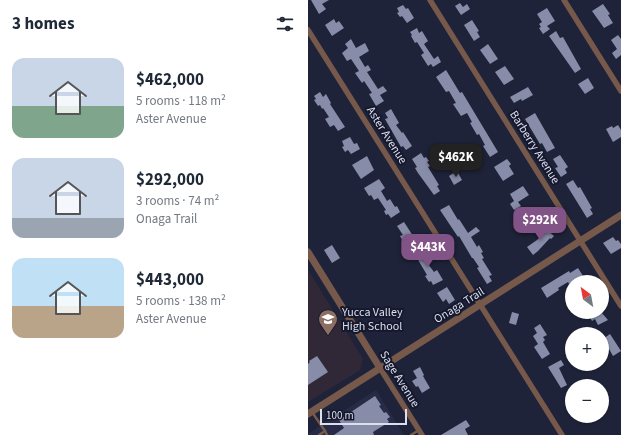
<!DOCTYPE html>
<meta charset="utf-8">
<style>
:root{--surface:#fff;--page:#f2f2f3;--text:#1f2937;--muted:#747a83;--accent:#815387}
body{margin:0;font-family:"Source Sans 3",sans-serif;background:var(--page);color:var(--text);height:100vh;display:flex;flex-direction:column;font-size:15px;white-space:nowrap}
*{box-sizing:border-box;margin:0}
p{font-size:13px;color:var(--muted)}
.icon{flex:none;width:22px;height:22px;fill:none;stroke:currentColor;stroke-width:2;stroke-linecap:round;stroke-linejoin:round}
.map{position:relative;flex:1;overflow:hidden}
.side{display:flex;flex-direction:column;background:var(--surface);width:308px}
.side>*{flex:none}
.needle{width:26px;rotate:328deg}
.tools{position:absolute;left:257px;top:275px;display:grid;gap:8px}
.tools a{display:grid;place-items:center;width:44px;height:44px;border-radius:50%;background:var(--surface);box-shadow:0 1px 3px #0004;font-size:20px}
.scale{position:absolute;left:12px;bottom:10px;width:87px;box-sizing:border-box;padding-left:4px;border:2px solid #dbdfee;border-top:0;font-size:11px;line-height:14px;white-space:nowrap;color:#dbdfee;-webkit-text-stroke:3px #16192e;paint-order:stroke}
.price{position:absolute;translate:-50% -34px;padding:0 9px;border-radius:8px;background:var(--accent);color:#fff;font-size:13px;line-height:26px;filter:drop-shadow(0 1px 2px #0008)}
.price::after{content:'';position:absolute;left:50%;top:24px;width:12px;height:9px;margin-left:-6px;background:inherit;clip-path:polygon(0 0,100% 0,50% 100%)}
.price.on{background:#222;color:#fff}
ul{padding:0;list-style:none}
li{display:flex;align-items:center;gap:12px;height:100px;padding:0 12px}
li span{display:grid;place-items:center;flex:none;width:112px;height:80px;border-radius:12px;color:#555}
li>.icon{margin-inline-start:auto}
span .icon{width:48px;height:48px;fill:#fffc;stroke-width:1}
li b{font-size:17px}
h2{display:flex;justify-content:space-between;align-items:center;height:48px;padding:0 12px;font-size:17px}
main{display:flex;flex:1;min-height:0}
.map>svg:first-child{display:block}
.built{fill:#272b46}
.education{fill:#312837}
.building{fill:#878ca8}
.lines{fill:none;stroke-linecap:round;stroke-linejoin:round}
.service{stroke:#76594a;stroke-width:2.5}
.minor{stroke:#76594a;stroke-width:5.5}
.tertiary{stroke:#76594a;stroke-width:7}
.labels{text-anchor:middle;stroke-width:4;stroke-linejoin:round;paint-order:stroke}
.street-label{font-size:12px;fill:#dbdfee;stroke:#16192e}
.poi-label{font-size:12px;fill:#dbdfee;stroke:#16192e;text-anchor:start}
</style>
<main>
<section class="side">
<h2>3 homes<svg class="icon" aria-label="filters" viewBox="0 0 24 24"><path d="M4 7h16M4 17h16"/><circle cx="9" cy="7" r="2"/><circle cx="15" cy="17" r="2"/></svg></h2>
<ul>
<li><span style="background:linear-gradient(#c9d6e8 60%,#7fa58c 0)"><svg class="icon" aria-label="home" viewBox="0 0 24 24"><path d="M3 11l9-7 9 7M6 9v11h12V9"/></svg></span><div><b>$462,000</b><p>5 rooms · 118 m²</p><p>Aster Avenue</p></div></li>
<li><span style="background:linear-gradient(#c9d6e8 75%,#9aa5b1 0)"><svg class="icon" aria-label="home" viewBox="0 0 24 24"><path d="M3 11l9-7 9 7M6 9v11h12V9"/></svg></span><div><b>$292,000</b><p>3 rooms · 74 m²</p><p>Onaga Trail</p></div></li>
<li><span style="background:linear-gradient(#bfe0f5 60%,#b9a48a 0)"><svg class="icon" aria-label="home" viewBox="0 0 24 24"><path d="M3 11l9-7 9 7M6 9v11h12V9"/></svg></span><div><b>$443,000</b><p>5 rooms · 138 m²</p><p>Aster Avenue</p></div></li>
</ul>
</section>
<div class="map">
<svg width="313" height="435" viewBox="0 0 313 435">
<rect width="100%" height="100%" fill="#1f2339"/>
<!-- built -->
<path class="built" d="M68,390L96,435H0V434Z"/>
<!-- education -->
<path class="education" d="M0,270L55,359L52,370L0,402Z"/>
<!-- building -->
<g class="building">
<path d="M3,0H21L14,4L18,9L11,14Z"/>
<path d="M152,3L155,7L159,4L162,9L153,15L147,6Z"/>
<path d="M295,4L302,14L300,15L305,23L296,28L284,11Z"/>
<path d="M95,5L98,9L100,8L106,18L99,23L94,16L92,17L89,13L91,12L89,8Z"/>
<path d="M239,8L247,21L239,26L242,29L235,34L231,28L233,27L231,24L234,22L229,14Z"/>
<path d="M26,19L28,23L31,21L36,28L24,36L17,25Z"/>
<path d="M164,20L171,31L169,32L172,37L166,41L156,25Z"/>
<path d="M109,28L111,33L114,31L120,41L116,44L126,59L130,56L133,62L125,67L123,64L120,66L113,55L116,53L109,42L107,43L103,36L104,35L102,32Z"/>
<path d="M248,31L252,38L255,37L273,69L267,73L241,36Z"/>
<path d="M310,35L313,39V55L308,59L304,53L309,49L303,40Z"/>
<path d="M43,39L48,48L57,43L61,51L51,57L57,67L60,65L63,70L59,72L70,89L75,86L79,91L72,95L76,101L68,106L61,94L64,93L56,81L54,83L47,73L51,71L43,59L39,61L34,53L40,48L37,44Z"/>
<path d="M180,44L190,59L182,64L172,50Z"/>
<path d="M197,66L206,79L196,85L187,72Z"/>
<path d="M138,70L152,93L154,92L190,152L182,157L175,146L177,145L171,134L169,135L162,123L164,122L159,113L153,116L145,104L148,103L141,91L138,92L128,77Z"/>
<path d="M280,78L286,88L277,94L270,84Z"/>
<path d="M220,87L225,95L214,101L213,99L206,103L202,97Z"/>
<path d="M12,92L15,97L18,94L23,103L22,104L37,127L30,131L26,125L22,127L17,119L21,117L15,108L14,109L12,105L10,106L6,100L8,99L6,96Z"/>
<path d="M83,109L91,123L88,125L94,133L95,132L104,146L98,150L95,146L93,147L77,119L80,118L77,113Z"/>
<path d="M227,113L247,148L239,152L234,143L232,144L217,119Z"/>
<path d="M310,125L313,130V137L305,142L298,129L304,126L305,128Z"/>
<path d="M42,137L46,144L49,143L52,149L43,154L40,150L37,152L34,147L36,146L34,141Z"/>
<path d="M113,153L116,158L118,157L121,161L119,162L122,166L120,167L131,185L129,186L132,191L126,195L110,173L107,168L109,167L104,159Z"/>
<path d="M252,155L260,167L257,169L259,173L253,177L247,168L250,167L245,159Z"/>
<path d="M59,156L66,170L53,179L44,165Z"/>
<path d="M199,159L203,164L201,166L206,174L195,181L186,167Z"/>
<path d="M149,171L154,180L146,185L141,176Z"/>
<path d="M71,179L77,188L73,191L79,201L82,199L87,207L89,206L92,212L83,218L80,214L78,215L76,211L78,210L70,198L66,200L63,195L61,196L56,188Z"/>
<path d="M265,180L270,188L272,187L284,208L282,209L285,214L279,218L258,184Z"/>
<path d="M215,186L221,195L210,202L213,206L206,210L202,204L206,201L202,194Z"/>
<path d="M141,205L150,220L151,219L160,233L168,227L172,231L163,237L169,247L171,245L175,252L173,253L176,258L174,259L184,275L181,276L184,281L179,284L169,268L171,267L165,258H164L151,236L150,237L132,210Z"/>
<path d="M96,222L107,239L97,245L92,236L95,235L89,226Z"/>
<path d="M237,228L246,236L243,239L242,238L230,251L225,255L219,247L229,240L233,236L231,234Z"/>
<path d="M305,237L308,241L310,240L313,244V248L303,254L295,243Z"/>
<path d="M24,245L32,258L24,263L16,250Z"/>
<path d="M112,250L115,254L118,253L123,262L120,264L126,272L129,270L135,280L125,285L123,281L121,282L117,276L119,275L106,253Z"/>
<path d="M270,268L275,276L270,279L272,282H264L261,284L260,282L250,288L251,290L239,298L233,288L261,271L262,273Z"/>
<path d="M139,287L147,300L141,304L138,299L135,302L129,293Z"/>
<path d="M204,312L211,314L208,325L201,323Z"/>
<path d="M279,312H293L300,320L290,325L287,319L284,321Z"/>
<path d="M232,324L239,335L235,337L237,340L235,342L242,354L234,359L226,347L230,344L225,336L229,333L226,328Z"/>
<path d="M302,334L313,351L305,356L301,349L300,350L297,345L298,344L295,339Z"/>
<path d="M9,356L20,372L0,385V364L2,362L1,361Z"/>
<path d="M253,360L256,365L251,368L259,385L253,388L240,367Z"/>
<path d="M112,367L116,375L115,376L122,388L114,393L110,386L108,387L104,381L109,378L105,371Z"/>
<path d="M67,396L73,405L71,406L76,413L78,412L82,417L79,419L81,422L65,432L66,435H26L36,428L31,420Z"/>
<path d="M158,420L162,426L157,429L160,435H133Z"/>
</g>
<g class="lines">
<!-- service -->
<g class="service">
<path d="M4,412L17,431L11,435"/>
<path d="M17,431L19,435"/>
<path d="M103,435L111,430"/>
</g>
<!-- minor -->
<g class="minor">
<path d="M122,0L313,306"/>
<path d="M256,0L313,91"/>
<path d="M0,30L254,435"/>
<path d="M72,368L114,435"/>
</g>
<!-- tertiary -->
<g class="tertiary">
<path d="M0,252L72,368"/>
<path d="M0,414L313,215"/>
</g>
</g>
<!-- icons -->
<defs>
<g id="school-pin" transform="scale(1)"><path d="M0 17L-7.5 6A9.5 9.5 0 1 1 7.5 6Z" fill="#8d6e63" stroke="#16192e"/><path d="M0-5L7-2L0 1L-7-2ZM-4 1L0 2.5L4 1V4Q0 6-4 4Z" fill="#fff"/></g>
</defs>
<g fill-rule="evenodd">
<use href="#school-pin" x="20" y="319"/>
</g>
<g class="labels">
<!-- street labels -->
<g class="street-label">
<text transform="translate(79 135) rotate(58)" y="4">Aster Avenue</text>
<text transform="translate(227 147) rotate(58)" y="4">Barberry Avenue</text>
<text transform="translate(151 305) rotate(-32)" y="4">Onaga Trail</text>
<text transform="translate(92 379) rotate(58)" y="4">Sage Avenue</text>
</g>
<!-- poi labels -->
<g class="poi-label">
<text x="34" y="316">Yucca Valley<tspan x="34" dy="14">High School</tspan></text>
</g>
</g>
</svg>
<div class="tools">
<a><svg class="needle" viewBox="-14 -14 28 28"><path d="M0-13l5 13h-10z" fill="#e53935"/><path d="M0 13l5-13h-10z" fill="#747a83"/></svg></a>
<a>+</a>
<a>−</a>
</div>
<div class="scale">100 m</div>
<b class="price on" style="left:148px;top:178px">$462K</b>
<b class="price" style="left:232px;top:241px">$292K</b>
<b class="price" style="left:120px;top:268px">$443K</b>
</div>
</main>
